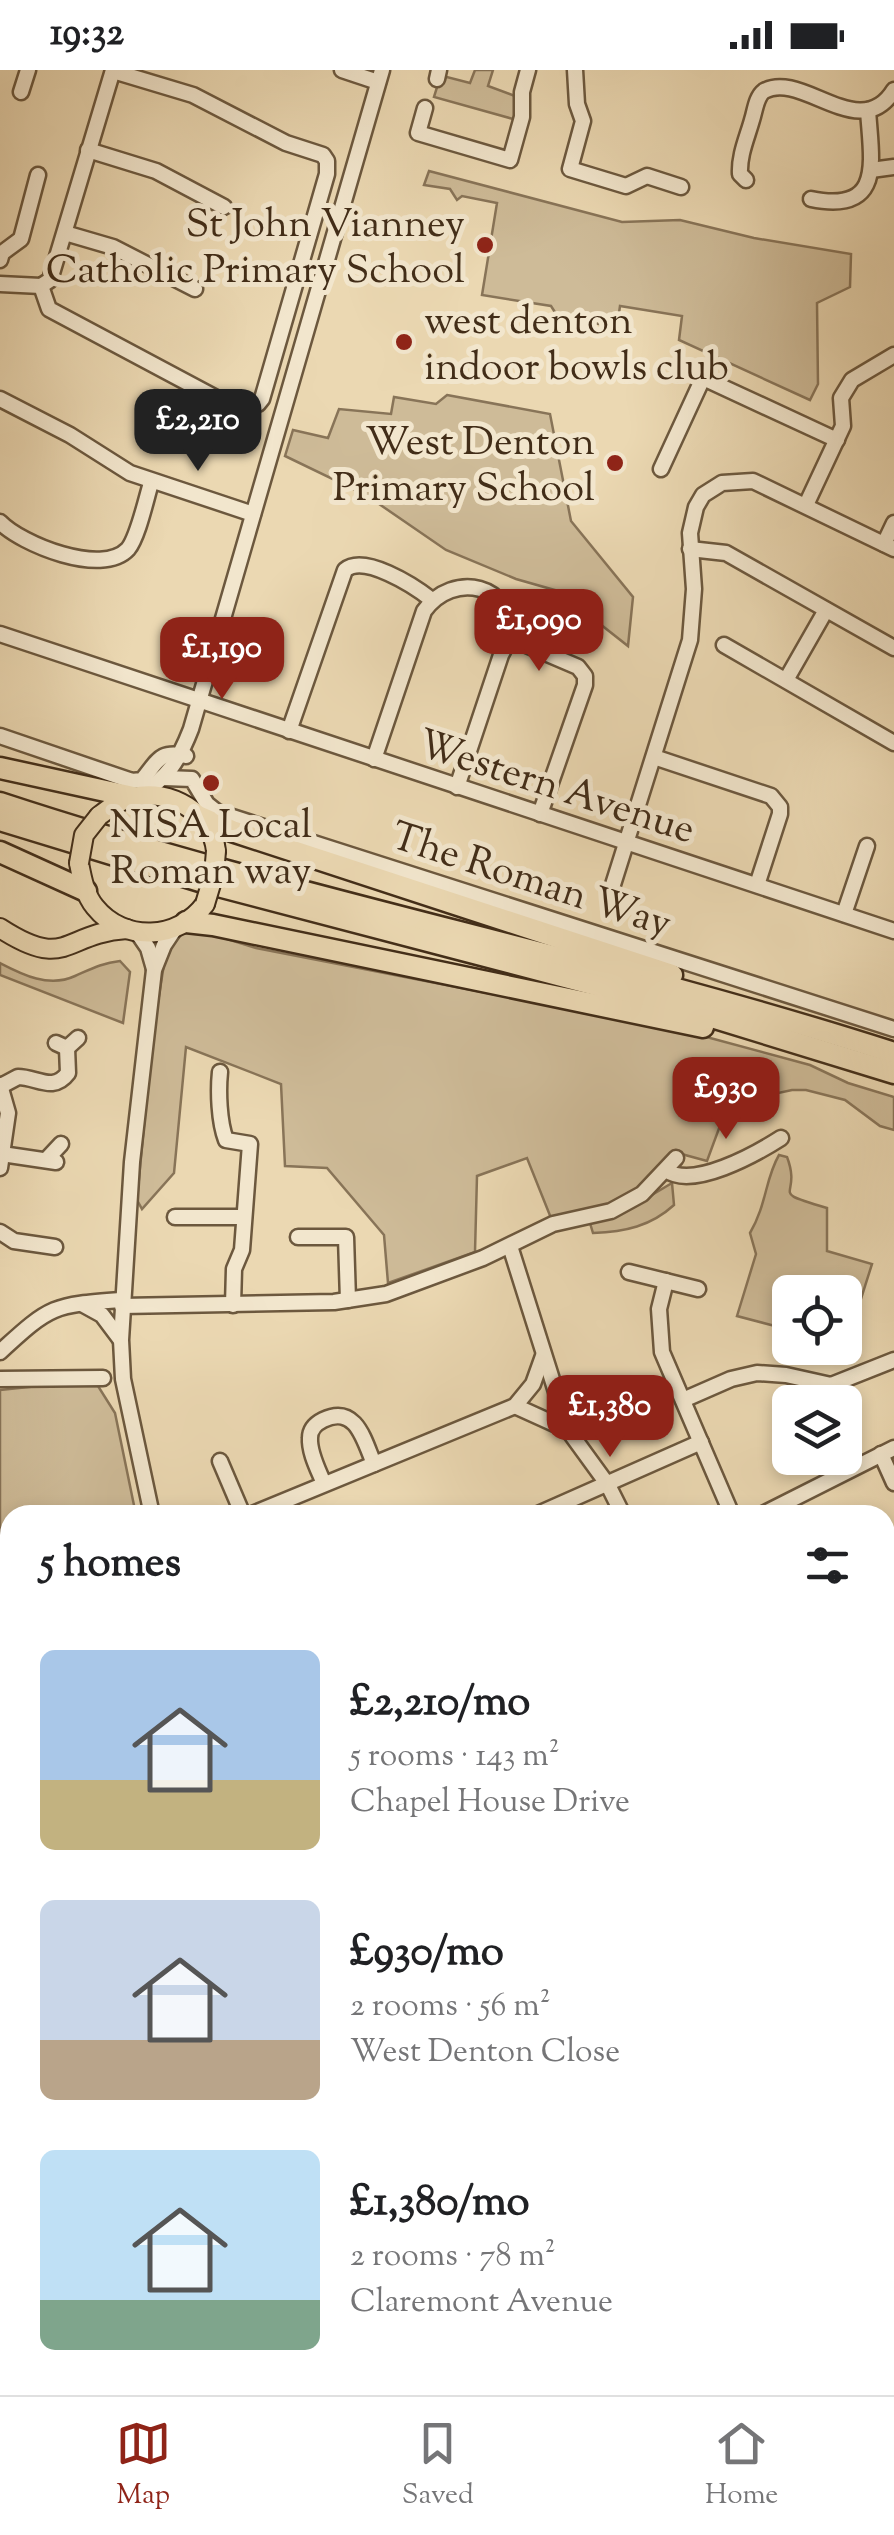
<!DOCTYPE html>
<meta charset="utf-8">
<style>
:root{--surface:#fff;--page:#f2f2f2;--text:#202124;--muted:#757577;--line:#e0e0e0;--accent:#8f2418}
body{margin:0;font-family:"Sorts Mill Goudy",serif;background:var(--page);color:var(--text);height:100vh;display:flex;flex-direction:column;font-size:38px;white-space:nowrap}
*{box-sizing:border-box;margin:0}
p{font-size:32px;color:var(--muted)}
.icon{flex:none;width:55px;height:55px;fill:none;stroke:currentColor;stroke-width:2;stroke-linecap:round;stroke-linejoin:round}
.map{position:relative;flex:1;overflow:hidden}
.sheet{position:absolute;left:0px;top:1435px;width:895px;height:890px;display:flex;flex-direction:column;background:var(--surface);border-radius:30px 30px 0 0;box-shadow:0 5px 15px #0003}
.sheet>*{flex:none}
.tools{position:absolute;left:772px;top:1205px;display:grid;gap:20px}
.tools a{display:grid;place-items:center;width:90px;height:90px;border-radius:15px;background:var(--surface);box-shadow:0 5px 15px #0003;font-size:50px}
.price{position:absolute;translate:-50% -85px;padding:0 22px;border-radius:20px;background:var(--accent);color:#fff;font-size:32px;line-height:65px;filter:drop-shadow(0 2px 5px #0008)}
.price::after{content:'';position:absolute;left:50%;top:60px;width:30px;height:22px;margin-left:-15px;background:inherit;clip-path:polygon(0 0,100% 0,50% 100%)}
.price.on{background:#222;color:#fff}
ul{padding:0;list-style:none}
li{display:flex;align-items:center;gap:30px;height:250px;padding:0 40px}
li span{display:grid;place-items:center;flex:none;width:280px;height:200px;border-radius:15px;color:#555}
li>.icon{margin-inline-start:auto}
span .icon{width:120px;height:120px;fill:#fffc;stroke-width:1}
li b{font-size:42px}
h2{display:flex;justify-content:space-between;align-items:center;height:120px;padding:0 40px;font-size:42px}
.status{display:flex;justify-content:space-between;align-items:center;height:70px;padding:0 50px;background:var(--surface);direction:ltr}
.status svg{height:28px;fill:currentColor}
.tab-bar{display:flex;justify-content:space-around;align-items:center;height:140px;border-top:2px solid var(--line);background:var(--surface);font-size:28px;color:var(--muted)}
.tab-bar a{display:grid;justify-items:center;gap:5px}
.tab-bar .on{color:var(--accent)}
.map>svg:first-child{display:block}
.green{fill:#cebb98;stroke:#887458;stroke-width:2.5}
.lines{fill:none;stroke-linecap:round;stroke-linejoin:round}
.stream{stroke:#857155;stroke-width:2.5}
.minor-casing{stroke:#6c583e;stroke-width:19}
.major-casing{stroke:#422d18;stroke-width:22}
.highway-casing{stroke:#422d18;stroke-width:25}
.minor{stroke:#f2e6cd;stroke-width:14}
.major{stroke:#ebd8b2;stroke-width:18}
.highway{stroke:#ebd8b2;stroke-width:20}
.major-bridge-casing{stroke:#422d18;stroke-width:22;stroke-linecap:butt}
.major-bridge{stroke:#ebd8b2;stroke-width:18}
.poi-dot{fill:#8f2418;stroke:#f2e6cd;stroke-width:4}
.labels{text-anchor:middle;stroke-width:10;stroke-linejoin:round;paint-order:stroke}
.poi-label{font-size:40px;fill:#422d18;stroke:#f2e6cd;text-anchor:end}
.street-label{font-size:40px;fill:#422d18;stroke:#f2e6cd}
</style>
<div class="status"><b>19:32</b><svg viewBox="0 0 49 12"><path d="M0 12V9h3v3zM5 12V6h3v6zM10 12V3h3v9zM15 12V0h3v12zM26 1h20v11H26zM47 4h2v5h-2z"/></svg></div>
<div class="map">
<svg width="894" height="2325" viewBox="0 0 894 2325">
<rect width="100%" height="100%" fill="#ebd8b2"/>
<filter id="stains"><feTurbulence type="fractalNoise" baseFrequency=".002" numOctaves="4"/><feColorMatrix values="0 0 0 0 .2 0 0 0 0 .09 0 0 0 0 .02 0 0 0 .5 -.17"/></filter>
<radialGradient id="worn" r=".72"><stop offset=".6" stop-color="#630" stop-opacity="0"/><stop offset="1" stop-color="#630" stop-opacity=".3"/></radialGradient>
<!-- green -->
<g class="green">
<path d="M475,0H493L488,16L515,26L517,35L513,49L434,27L439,11L447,7L470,13Z"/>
<path d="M429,101L622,152L680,150L754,168L851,184L850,217L817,233L818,314L810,330L679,270L682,246L620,236L617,257L558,247L551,236L482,225L497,133L462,126L457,130L450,119L424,115Z"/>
<path d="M447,325L550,344L571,451L633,527L628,576L558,521L516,509L446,480L366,425L285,386L293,360L328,368L339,339L391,344L394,327L436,334Z"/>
<path d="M184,862L211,864L256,878L688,962L810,995L848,1013L894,1027V1060L880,1056L845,1030L806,1020H792L728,1034L707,1091L674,1082L639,1119L650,1126L672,1113L674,1135C651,1156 625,1162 593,1163L586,1140L551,1148L527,1088L477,1106L475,1182L388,1213L384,1165L327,1098L285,1096L281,1014L186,977L174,1103L142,1139L137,1130L152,970L164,894L173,874Z"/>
<path d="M120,891L130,902L123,953L0,905V893C23,905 49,918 75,906C91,899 102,893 120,891Z"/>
<path d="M779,1085L787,1087C803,1129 765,1120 827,1138V1181L872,1194L846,1276L845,1222H790V1260L737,1246L756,1184L750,1163C767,1134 765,1109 779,1085Z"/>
<path d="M48,1315L98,1316L115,1343L136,1445H10V1626H0V1320Z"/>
<path d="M894,1718V1881L891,1880L885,1889V1724Z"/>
<path d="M10,2028V2217L0,2216V2031Z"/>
</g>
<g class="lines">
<!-- stream -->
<g class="stream">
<path d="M885,1830L894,1825"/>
<path d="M632,2325L633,2315"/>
</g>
<!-- minor casing -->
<g class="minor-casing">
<g id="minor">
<path d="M342,0L378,12"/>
<path d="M575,0L577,34L583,51L570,99L626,116L647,106L681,117"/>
<path d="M437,9L439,0"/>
<path d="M21,22L28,0"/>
<path d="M425,38L418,63L510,90L522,47V22L528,0"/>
<path d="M88,80L156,101L224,137"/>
<path d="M871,100L894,97"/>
<path d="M746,110L740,104C739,85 747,68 752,50C755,41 756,27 764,21C802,0 860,75 894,20"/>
<path d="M811,129C885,144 871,90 868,40"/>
<path d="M65,163L113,177L195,219"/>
<path d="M0,190L2,183L21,169L38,105"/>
<path d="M0,214L41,216L50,210L113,0"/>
<path d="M41,216L49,239L216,328L244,337L258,334L262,329L327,104V91L323,85L286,73L193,25L113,1"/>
<path d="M0,329L70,365L130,403L253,444"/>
<path d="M661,399L703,308L837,370"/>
<path d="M806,435L843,356L841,328L852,310L894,285"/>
<path d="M0,452C21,474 102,507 128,479C138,467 146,429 151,413"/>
<path d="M884,474L894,453"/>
<path d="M690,479L726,483L894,578"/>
<path d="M0,564L894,861"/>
<path d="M724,575L894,673"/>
<path d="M786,610L826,540"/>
<path d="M289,661L345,500C364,484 413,515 432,530"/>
<path d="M0,666L132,711L142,710C158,691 159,680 186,686"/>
<path d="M654,687L771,726L780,737V744L757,815"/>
<path d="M374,689L424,541C453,500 515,514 510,568"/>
<path d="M165,708L192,709L207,734L217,742L894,959"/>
<path d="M457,717L501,585L510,568L578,597L585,606V615L540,744"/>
<path d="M139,725C168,708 179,690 191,659L382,0"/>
<path d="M611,821L690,570L694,519L690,463L696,437L703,425L722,413L753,411L894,479"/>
<path d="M844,844L867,776"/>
<path d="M137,862L148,878L154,899"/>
<path d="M56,973L67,978L78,968"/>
<path d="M220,1002C218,1021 219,1052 226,1070L250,1074L242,1180L234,1199L233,1235"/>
<path d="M0,1015L8,1043L0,1098"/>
<path d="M1,1016L18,1007C37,1007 53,1023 68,1003L67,978"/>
<path d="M2,1084L56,1092"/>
<path d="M46,1090L61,1074"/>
<path d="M666,1100C692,1120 756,1084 781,1068"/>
<path d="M175,1147H244"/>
<path d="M0,1162L14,1171L55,1177"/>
<path d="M298,1167H346L348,1230"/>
<path d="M510,1176L568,1360L608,1415L623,1445"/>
<path d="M629,1202L698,1219"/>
<path d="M666,1211L659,1239L662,1282L732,1445"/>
<path d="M82,1234L102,1245L120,1269"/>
<path d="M122,1236L334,1232L386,1224L483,1188L553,1154L611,1141L642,1124L676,1088"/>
<path d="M0,1282C51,1235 53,1235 122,1230"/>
<path d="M0,1309L103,1308"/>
<path d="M683,1330L731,1309L757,1303L786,1305L831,1315L894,1290"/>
<path d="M515,1336L568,1360"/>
<path d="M881,1384L894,1413"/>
<path d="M220,1391L243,1445"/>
<path d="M324,1414C319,1401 309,1383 310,1368C310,1359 315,1354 323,1350C356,1334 364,1370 374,1394"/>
<path d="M152,1445L123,1309L121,1270L132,1092L154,900L164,875L176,857"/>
<path d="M250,1445L515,1336L533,1314L543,1286"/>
<path d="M536,1445L701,1372"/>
<path d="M761,1445L894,1378"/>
<path d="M885,1480L894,1476"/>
<path d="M885,1619L894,1615"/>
<path d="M885,1714L894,1707"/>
<path d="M1,1817L3,1923"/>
<path d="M885,1880L894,1887"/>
<path d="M885,1974L894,1978"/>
<path d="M0,1977H10"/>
<path d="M885,2037L894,2041"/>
<path d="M885,2170L894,2164"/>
<path d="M0,2233L1,2218"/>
<path d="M885,2234L894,2246"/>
<path d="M885,2266L894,2260"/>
<path d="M57,2325V2315"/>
<path d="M118,2325L119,2315"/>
<path d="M169,2325L173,2315"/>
<path d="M394,2325L395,2315"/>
<path d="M540,2325L541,2315"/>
<path d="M743,2325V2315"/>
</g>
</g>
<!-- major casing -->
<g class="major-casing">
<g id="major">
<path d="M99,746C109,738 120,730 133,727C170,718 212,743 216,781"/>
<path d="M79,793C82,809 85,825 95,837C124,873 179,870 205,834"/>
<path d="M0,858C68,902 63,863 127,859"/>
</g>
</g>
<!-- highway casing -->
<g class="highway-casing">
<g id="highway">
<path d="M0,698L133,727"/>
<path d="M0,733C294,830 599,888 894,983"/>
<path d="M200,747L232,761L672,905"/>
<path d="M0,750L203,812L676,936L894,1003"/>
<path d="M0,782L86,821"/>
<path d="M186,852L213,855L703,957"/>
</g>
</g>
<!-- minor -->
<use href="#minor" class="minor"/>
<!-- major -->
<use href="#major" class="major"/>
<!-- highway -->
<use href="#highway" class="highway"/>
<!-- major-bridge casing -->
<g class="major-bridge-casing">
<g id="major-bridge">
<path d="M79,793L84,765L99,746"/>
<path d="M205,834L214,804L216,781"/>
</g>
</g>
<!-- major-bridge -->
<use href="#major-bridge" class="major-bridge"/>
</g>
<!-- markers -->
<g class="poi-dot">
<circle cx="485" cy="175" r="10"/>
<circle cx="404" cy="272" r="10"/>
<circle cx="615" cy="393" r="10"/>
<circle cx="211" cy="713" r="10"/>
</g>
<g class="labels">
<!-- poi labels -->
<g class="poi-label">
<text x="465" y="166">St John Vianney<tspan x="465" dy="46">Catholic Primary School</tspan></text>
<text x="424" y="263" text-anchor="start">west denton<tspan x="424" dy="46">indoor bowls club</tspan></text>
<text x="595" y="384">West Denton<tspan x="595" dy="46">Primary School</tspan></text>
<text x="211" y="767" text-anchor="middle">NISA Local<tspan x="211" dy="46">Roman way</tspan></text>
</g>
<!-- street labels -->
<g class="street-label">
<text transform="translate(557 715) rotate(18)" y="14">Western Avenue</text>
<text transform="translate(532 808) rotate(18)" y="14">The Roman Way</text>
</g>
</g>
<rect width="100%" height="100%" filter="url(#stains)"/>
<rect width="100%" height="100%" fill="url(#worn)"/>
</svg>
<div class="tools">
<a><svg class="icon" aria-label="locate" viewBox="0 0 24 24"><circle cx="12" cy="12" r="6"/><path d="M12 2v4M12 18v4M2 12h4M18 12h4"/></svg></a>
<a><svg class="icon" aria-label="layers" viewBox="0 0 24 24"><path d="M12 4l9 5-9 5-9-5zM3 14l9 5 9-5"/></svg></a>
</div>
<b class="price on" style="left:198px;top:404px">£2,210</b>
<b class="price" style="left:539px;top:604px">£1,090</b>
<b class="price" style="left:222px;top:632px">£1,190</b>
<b class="price" style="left:726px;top:1072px">£930</b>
<b class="price" style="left:610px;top:1390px">£1,380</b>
<section class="sheet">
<h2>5 homes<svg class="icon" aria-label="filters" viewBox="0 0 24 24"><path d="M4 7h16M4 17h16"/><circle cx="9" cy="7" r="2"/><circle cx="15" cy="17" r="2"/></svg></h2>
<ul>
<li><span style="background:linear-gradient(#a9c7e8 65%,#c2b280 0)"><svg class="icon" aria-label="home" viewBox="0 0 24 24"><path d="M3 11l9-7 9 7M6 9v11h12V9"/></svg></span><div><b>£2,210/mo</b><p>5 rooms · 143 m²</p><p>Chapel House Drive</p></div></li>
<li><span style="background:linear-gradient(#c9d6e8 70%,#b9a48a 0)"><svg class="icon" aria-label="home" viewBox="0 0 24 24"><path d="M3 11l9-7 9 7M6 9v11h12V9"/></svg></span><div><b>£930/mo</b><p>2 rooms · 56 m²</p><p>West Denton Close</p></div></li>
<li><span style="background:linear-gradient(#bfe0f5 75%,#7fa58c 0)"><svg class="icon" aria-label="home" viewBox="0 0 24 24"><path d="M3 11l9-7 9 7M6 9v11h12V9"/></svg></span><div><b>£1,380/mo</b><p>2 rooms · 78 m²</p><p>Claremont Avenue</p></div></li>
</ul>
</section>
</div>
<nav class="tab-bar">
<a class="on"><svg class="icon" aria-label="map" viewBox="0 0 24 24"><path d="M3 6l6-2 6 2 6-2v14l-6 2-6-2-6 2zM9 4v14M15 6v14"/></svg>Map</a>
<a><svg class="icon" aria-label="saved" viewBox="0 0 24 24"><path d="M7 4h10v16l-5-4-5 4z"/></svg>Saved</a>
<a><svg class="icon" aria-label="home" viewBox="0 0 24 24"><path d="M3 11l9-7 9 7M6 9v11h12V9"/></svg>Home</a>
</nav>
